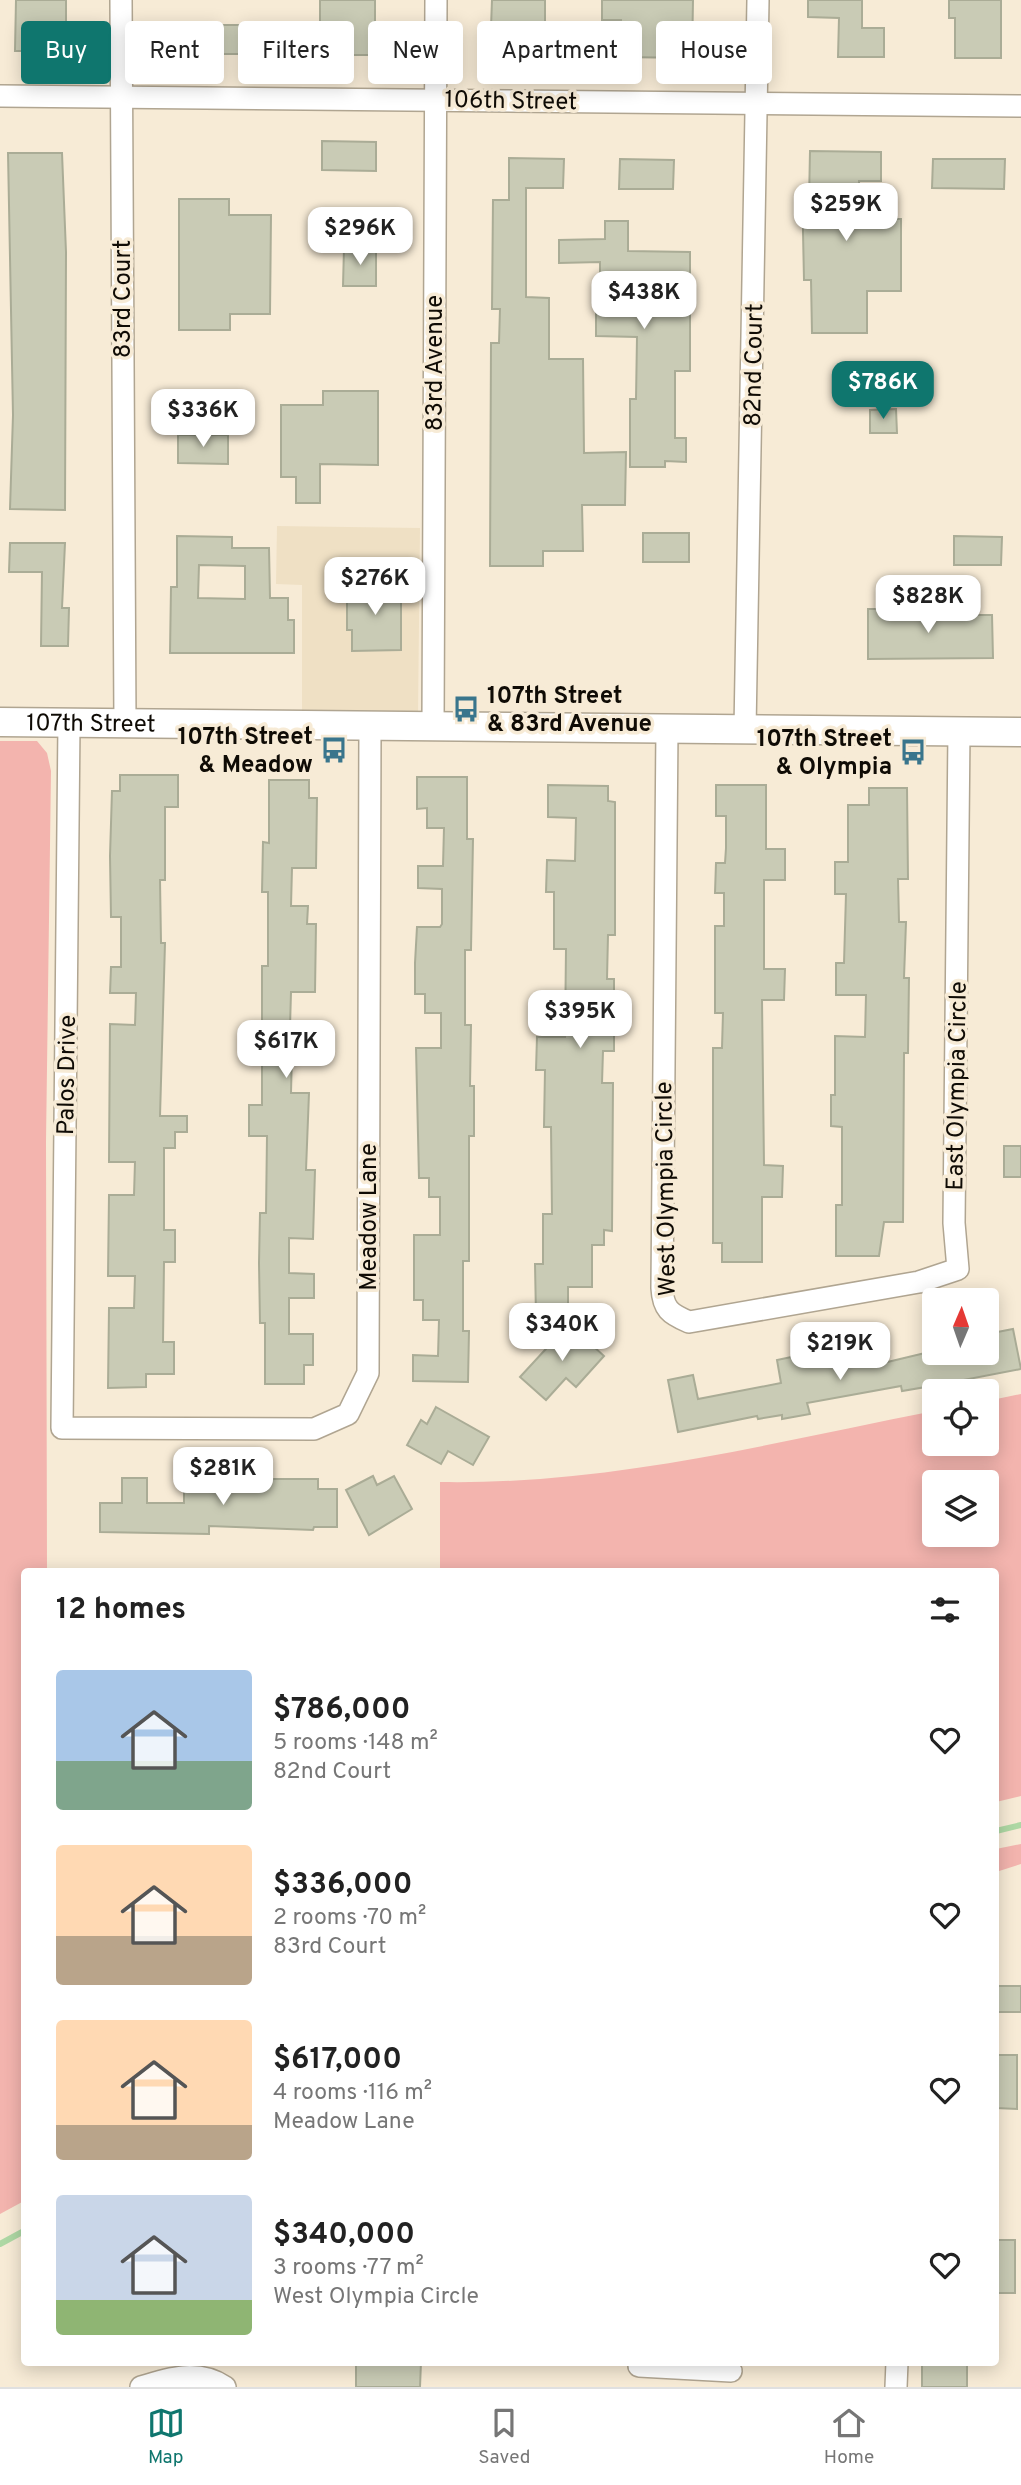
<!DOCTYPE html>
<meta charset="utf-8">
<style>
:root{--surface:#fff;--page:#f6f6f6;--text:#222;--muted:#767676;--line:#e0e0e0;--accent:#0f766e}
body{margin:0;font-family:Overpass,sans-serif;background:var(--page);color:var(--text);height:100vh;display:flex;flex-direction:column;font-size:26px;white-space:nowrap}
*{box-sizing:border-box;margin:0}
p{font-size:23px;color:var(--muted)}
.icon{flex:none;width:38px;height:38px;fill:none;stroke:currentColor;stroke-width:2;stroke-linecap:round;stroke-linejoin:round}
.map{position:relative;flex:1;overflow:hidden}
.drawer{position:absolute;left:21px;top:1568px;width:978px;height:798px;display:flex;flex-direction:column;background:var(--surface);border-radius:7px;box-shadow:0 4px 18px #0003}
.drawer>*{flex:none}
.top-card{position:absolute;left:21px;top:21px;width:980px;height:63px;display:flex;gap:14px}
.needle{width:46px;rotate:2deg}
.fabs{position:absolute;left:922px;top:1288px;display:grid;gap:14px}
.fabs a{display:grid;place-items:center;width:77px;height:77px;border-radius:7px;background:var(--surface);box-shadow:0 4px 18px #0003;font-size:35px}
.price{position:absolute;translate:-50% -60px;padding:0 16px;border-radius:14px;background:#fff;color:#222;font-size:23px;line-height:46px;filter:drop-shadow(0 2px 4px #0008)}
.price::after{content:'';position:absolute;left:50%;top:42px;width:21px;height:16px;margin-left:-10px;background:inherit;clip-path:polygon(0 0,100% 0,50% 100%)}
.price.current{background:var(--accent);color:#fff}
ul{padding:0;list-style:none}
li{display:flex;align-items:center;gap:21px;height:175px;padding:0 35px}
li span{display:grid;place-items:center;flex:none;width:196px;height:140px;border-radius:7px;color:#555}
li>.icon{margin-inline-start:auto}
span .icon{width:84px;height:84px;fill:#fffc;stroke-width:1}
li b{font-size:30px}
h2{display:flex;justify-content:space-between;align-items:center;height:84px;padding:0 35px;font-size:30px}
.chip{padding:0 24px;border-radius:7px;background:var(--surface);box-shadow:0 4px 18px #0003;font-size:24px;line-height:63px}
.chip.current{background:var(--accent);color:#fff}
.dock{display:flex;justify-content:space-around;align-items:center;height:98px;border-top:2px solid var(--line);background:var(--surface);font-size:19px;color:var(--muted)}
.dock a{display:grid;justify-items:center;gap:4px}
.dock .current{color:var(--accent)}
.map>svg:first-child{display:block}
.built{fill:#efe0c4}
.green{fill:#f3b4ae;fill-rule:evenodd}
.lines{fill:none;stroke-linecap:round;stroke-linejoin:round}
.stream{stroke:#aed8a4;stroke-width:6}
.building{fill:#c9cbb5;stroke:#aaac96;stroke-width:2;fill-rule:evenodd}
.minor-casing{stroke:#b0a591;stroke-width:24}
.tertiary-casing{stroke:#b0a591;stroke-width:31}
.minor{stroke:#fff;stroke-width:21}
.tertiary{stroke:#fff;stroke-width:28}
.labels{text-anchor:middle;stroke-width:7;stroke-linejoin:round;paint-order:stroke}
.street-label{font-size:24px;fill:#0f0b05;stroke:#f7ebd6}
.poi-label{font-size:24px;font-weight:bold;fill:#0f0b05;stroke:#f7ebd6;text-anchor:end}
</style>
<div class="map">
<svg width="1021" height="2387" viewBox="0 0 1021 2387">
<rect width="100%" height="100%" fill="#f7ebd6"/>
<!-- built -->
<path class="built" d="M277,526L420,528L418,716L302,714V585L276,584Z"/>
<!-- green -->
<g class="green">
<path d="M0,741H37L47,753L51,771L46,1142L47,1571L24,1572V2201L0,2214Z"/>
<path d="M1021,1394V1796L996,1802V1572L440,1571V1482C608,1485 771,1443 934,1411V1444H987V1401ZM987,1482V1535H934V1482Z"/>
<path d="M1021,1844V1864L996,1872V1849Z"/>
</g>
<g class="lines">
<!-- stream -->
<g class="stream">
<path d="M996,1831L1021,1825"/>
<path d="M0,2244L24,2231"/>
</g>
</g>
<!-- building -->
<g class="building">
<path d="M16,0H66V51H15Z"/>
<path d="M320,0H375V55H304V26H320Z"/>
<path d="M492,0H545V27H562V56L490,55Z"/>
<path d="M602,0H693L692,58L620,57L621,20H602Z"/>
<path d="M808,0H862V28H884V57H838L839,18L808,17Z"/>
<path d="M949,0H1001V58H955V18H949Z"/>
<rect x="180" y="25" width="71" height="29"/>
<path d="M322,141L376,142V171L322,170Z"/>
<path d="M810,151L881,152V181H859L860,219H901V291H867V333H812L811,280H804L803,232V202H809Z"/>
<path d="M8,153H62L66,252L65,510L10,509L13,415Z"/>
<path d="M509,158L564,159L563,188H526V297L549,298V359H583L584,453L626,452L625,505H582L583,551H543V566H490L491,343H499L500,309H492L493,200H509Z"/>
<path d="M620,159L674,160L673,189H619Z"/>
<path d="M933,159H1005L1004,189L932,188Z"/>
<path d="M179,199H229V215H271L270,314H230V330H179Z"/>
<path d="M605,221H628V251L690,252V371H675V438H686V462L665,461V467H630V399H636L637,337L596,336V313H600V262L559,263V240L605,239Z"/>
<path d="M344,248H376V286H343Z"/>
<path d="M323,391H378V465L320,464V503H296V477H281V405H323Z"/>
<path d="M896,409L897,433H870V410Z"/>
<path d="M178,435H228V464L178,463Z"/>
<rect x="643" y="533" width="46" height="29"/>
<path d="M177,536L232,537V548H269L270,598H288V620H294V653H170L171,587H177ZM199,565L245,566V599L198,598Z"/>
<path d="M954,536L1002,537L1001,565H954Z"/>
<path d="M10,543H65L62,608H69L68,646H41L42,572H9Z"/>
<path d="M352,584H401V650L352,651V630H347V600H352Z"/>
<path d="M868,609H936L935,615H992L993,658L868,659Z"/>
<path d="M120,775H178V807H165V880H160L161,943H165L160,1116H187V1132H175V1148H164V1230H175V1262H164L163,1342H174V1374H146V1387L108,1388L109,1308H134L135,1276H108L109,1195H134L135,1162H109L110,1024L135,1025L136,993H110L111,967H121V917H111L110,856L112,791H120Z"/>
<path d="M417,777H467V839H473L471,950H465V1025H471L470,1086H474V1136H469V1261H463V1331H469L468,1382L413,1381V1355L438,1356L439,1320H423V1300H414V1235H440V1197H429V1178H419L416,1048H441V1013H425V994H415V963L417,927H440L442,924V889L418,888V866H443L444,828H427V808L417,809Z"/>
<path d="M269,780H309V798H317L316,868H292L291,906H308L307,924H316L315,992H291L290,1027L317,1028L316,1053L292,1052L291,1093H309L306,1170H315L313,1239L289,1238V1273L314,1274V1298H289V1334H313V1365H304V1384H265V1323H260L259,1263L260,1213H266L267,1136H249V1105H262V966H268V892H262L263,842L269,843Z"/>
<path d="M548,785L608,786V801L615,802V935H608L607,979H614V1051H603L602,1083H613L612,1231L604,1230V1245H592V1287H568V1316H536L535,1264H543V1214H552L551,1127H544L545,1070H536L537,1037H565L566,949H554V892H546L547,860L575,861L576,818L548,817Z"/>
<path d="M716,785H766V849H785V880H764V969H785L784,1000H762L764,1165L783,1166L782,1197H762V1262H722V1243H713V1048H722L723,1013H715V926H724V893H715L716,863H725L726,848V816H716Z"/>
<path d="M869,788H907L908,879H898L899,922H906L904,978H909L908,1053H904L903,1222H884L879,1256H836V1205H842V1127L831,1126V1095H835V1036L865,1037L866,995H836V963H844L846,894H835V862H848V805H869Z"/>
<rect x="1004" y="1146" width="17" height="31"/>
<path d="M569,1324L604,1356L576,1387L566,1378L546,1400L520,1377Z"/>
<path d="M1013,1329L1021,1369L953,1382L954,1386L927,1391L926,1387L902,1391L901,1386L807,1403L810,1414L782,1419V1415L758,1419L757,1416L678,1432L668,1380L693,1375L698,1399L781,1383L777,1360L801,1355L803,1365L841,1357L839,1347L870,1341L875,1365L925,1353H987V1334Z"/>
<path d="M436,1407L489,1437L473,1465L448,1451L441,1464L407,1445L421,1420L427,1424Z"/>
<path d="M373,1476L377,1485L394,1476L412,1509L369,1535L346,1490Z"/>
<path d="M209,1477V1488H246V1479H318V1489H337V1527H314L313,1530L209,1526V1534L100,1532V1503H122V1478H147V1503H184V1478Z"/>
<rect x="996" y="1986" width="25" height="26"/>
<path d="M996,2055H1017V2109L996,2108Z"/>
<rect x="996" y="2240" width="19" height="53"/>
<path d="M356,2362H421L420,2387H356Z"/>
<rect x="922" y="2362" width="45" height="25"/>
</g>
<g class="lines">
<!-- minor casing -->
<g class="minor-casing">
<g id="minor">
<path d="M121,0L125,723"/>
<path d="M0,96L1021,106"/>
<path d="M69,723L62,1428L314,1429L348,1414L368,1373L370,726"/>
<path d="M433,726L436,0"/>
<path d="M667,729L662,1288C663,1309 670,1314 689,1322L919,1282L958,1269L954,1223L959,731"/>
<path d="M745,729L758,0"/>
<path d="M639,2366L731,2371"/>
<path d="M141,2387C169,2378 198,2369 225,2387"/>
<path d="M896,2387L897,2362"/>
</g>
</g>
<!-- tertiary casing -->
<g class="tertiary-casing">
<g id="tertiary">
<path id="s1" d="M0,722L1021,732"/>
</g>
</g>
<!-- minor -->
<use href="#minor" class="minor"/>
<!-- tertiary -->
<use href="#tertiary" class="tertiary"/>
</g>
<!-- icons -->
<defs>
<g id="bus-bare" transform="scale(2.1)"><path d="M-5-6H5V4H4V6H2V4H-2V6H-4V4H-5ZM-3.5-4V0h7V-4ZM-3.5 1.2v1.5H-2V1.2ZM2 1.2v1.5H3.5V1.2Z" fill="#39758c" stroke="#f7ebd6" stroke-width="2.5" paint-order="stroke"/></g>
</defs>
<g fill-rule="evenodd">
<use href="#bus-bare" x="466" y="709"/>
<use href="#bus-bare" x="334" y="750"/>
<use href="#bus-bare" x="913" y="752"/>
</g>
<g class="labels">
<!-- street labels -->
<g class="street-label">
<text transform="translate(511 100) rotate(1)" y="8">106th Street</text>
<text transform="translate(122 299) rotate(-90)" y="8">83rd Court</text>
<text transform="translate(434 363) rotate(-90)" y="8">83rd Avenue</text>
<text transform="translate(753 365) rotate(-89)" y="8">82nd Court</text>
<text dy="8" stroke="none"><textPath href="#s1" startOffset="91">107th Street</textPath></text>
<text transform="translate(66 1075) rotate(-89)" y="8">Palos Drive</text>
<text transform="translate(956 1086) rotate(-89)" y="8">East Olympia Circle</text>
<text transform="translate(665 1189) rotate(-91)" y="8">West Olympia Circle</text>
<text transform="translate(368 1217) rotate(-90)" y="8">Meadow Lane</text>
</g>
<!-- poi labels -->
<g class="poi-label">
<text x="487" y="703" text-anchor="start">107th Street<tspan x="487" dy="28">&amp; 83rd Avenue</tspan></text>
<text x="313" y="744">107th Street<tspan x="313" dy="28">&amp; Meadow</tspan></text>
<text x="892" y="746">107th Street<tspan x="892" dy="28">&amp; Olympia</tspan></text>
</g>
</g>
</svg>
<div class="fabs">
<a><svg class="needle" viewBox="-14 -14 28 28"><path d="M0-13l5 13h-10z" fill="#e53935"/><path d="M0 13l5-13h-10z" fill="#767676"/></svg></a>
<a><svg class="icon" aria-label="locate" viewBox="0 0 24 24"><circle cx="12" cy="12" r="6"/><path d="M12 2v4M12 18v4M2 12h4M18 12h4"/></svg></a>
<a><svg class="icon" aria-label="layers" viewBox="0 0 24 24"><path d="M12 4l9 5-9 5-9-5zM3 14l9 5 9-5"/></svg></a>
</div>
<b class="price" style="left:846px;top:243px">$259K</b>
<b class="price" style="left:360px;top:267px">$296K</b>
<b class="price" style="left:644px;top:331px">$438K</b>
<b class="price current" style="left:883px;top:421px">$786K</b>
<b class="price" style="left:203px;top:449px">$336K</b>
<b class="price" style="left:375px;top:617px">$276K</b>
<b class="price" style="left:928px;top:635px">$828K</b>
<b class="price" style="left:580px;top:1050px">$395K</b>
<b class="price" style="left:286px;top:1080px">$617K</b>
<b class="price" style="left:562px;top:1363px">$340K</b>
<b class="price" style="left:840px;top:1382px">$219K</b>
<b class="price" style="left:223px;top:1507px">$281K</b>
<div class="top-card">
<a class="chip current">Buy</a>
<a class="chip">Rent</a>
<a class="chip">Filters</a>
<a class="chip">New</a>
<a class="chip">Apartment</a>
<a class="chip">House</a>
</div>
<section class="drawer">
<h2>12 homes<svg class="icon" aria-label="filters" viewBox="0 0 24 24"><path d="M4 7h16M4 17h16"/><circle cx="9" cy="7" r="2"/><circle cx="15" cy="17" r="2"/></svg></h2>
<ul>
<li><span style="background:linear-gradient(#a9c7e8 65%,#7fa58c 0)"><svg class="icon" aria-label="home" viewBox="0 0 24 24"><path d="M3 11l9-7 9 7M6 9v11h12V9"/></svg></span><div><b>$786,000</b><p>5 rooms · 148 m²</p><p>82nd Court</p></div><svg class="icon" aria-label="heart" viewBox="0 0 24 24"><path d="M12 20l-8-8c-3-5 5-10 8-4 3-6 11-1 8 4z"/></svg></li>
<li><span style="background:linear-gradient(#ffd9b3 65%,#b9a48a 0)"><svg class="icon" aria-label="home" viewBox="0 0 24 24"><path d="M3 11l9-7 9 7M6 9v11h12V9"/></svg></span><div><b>$336,000</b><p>2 rooms · 70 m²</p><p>83rd Court</p></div><svg class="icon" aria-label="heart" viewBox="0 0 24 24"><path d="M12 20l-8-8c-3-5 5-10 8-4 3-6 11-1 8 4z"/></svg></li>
<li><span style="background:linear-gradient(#ffd9b3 75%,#b9a48a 0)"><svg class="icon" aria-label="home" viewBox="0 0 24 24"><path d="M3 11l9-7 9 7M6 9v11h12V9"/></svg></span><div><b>$617,000</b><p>4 rooms · 116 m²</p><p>Meadow Lane</p></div><svg class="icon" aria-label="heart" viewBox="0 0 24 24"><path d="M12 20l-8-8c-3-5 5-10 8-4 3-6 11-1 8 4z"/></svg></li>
<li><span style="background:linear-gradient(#c9d6e8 75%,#8fb573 0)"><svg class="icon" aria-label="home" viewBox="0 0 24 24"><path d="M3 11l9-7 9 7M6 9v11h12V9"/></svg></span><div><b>$340,000</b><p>3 rooms · 77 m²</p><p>West Olympia Circle</p></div><svg class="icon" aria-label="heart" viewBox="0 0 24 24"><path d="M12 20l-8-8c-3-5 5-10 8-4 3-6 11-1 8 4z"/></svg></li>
</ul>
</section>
</div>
<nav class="dock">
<a class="current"><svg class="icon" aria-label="map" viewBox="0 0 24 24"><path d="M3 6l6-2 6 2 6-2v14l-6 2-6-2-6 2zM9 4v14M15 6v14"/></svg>Map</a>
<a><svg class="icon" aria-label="saved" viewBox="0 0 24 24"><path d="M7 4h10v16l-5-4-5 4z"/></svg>Saved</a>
<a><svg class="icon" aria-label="home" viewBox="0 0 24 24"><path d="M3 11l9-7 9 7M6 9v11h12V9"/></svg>Home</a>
</nav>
